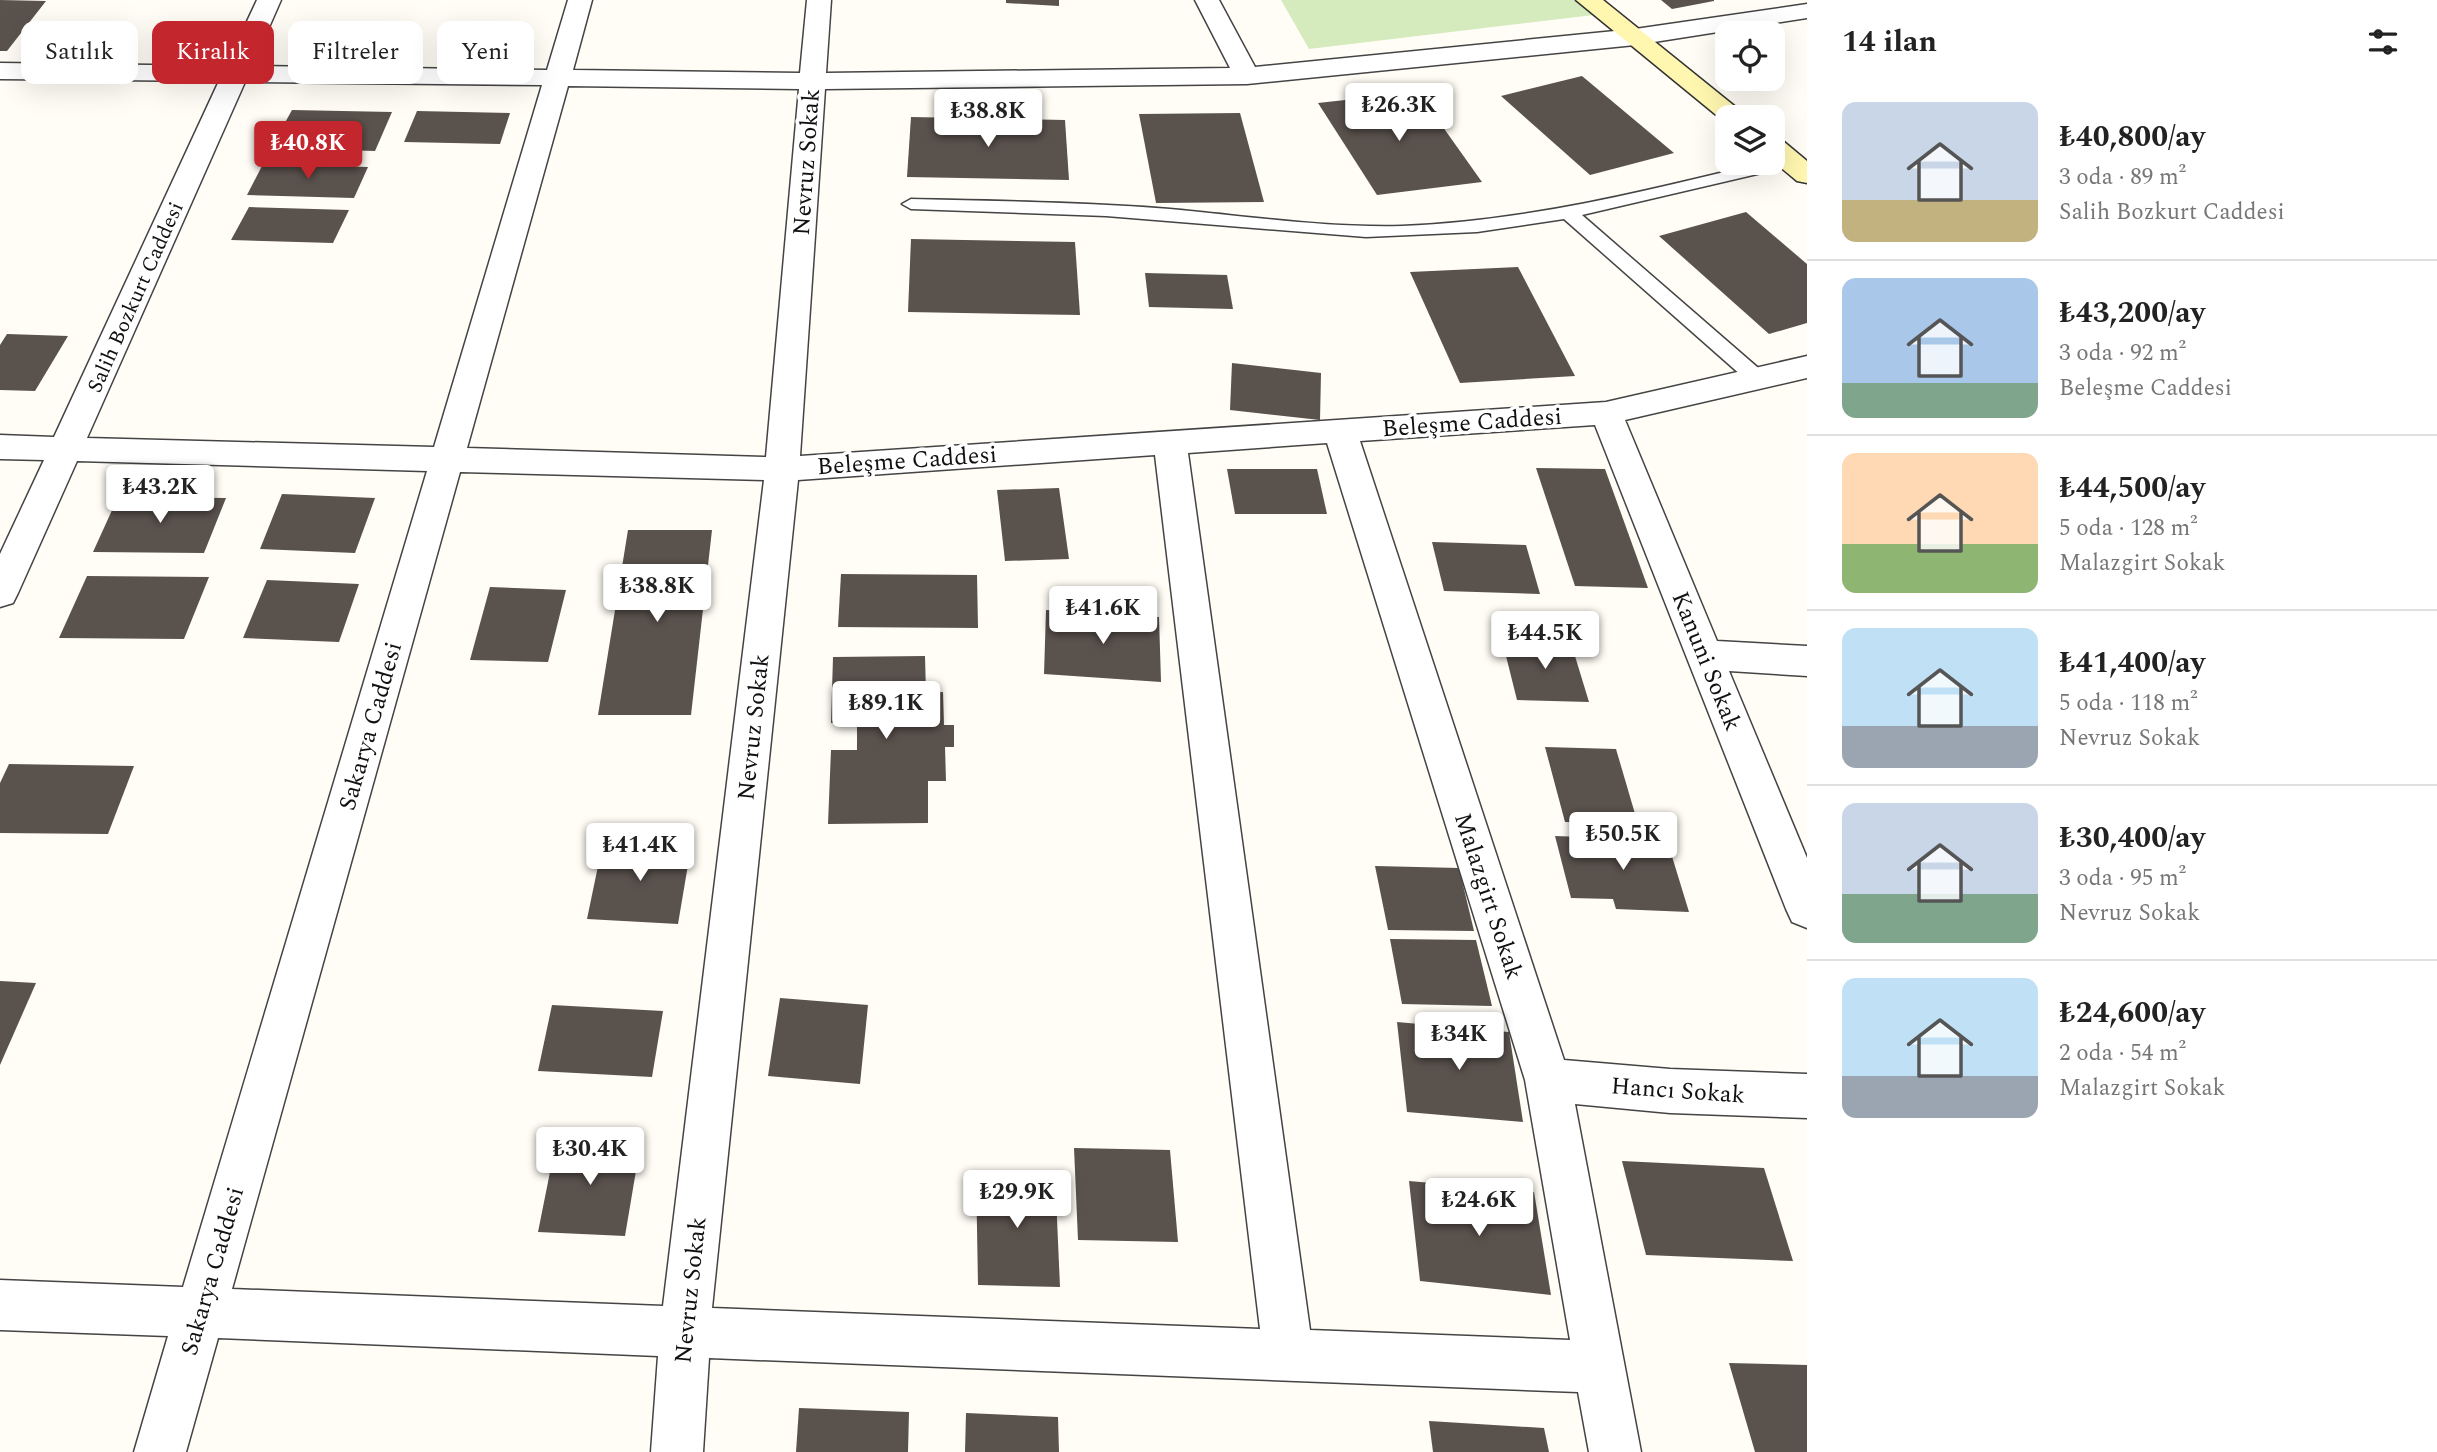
<!DOCTYPE html>
<html lang="tr">
<meta charset="utf-8">
<style>
:root{--surface:#fff;--page:#f2f2f2;--text:#222;--muted:#767676;--line:#e0e0e0;--accent:#c4262e}
body{margin:0;font-family:Spectral,serif;background:var(--page);color:var(--text);height:100vh;display:flex;flex-direction:column;font-size:26px;white-space:nowrap}
*{box-sizing:border-box;margin:0}
p{font-size:23px;color:var(--muted)}
.icon{flex:none;width:38px;height:38px;fill:none;stroke:currentColor;stroke-width:2;stroke-linecap:round;stroke-linejoin:round}
.map{position:relative;flex:1;overflow:hidden}
.side{display:flex;flex-direction:column;background:var(--surface);width:630px}
.side>*{flex:none}
.banner{position:absolute;left:21px;top:21px;width:665px;height:63px;display:flex;gap:14px}
.controls{position:absolute;left:1715px;top:21px;display:grid;gap:14px}
.controls a{display:grid;place-items:center;width:70px;height:70px;border-radius:14px;background:var(--surface);box-shadow:0 7px 28px #0002;font-size:35px}
.price{position:absolute;translate:-50% -60px;padding:0 16px;border-radius:7px;background:#fff;color:#222;font-size:23px;line-height:46px;filter:drop-shadow(0 2px 4px #0008)}
.price::after{content:'';position:absolute;left:50%;top:42px;width:21px;height:16px;margin-left:-10px;background:inherit;clip-path:polygon(0 0,100% 0,50% 100%)}
.price.on{background:var(--accent);color:#fff}
ul{padding:0;list-style:none}
li{display:flex;align-items:center;gap:21px;height:175px;padding:0 35px}
li+li{border-top:2px solid var(--line)}
li span{display:grid;place-items:center;flex:none;width:196px;height:140px;border-radius:14px;color:#555}
li>.icon{margin-inline-start:auto}
span .icon{width:84px;height:84px;fill:#fffc;stroke-width:1}
li b{font-size:30px}
h2{display:flex;justify-content:space-between;align-items:center;height:84px;padding:0 35px;font-size:30px}
.tag{padding:0 24px;border-radius:14px;background:var(--surface);box-shadow:0 7px 28px #0002;font-size:24px;line-height:63px}
.tag.on{background:var(--accent);color:#fff}
main{display:flex;flex:1;min-height:0}
.map>svg:first-child{display:block}
.green{fill:#d5ebbd}
.building{fill:#5a524d}
.lines{fill:none;stroke-linecap:round;stroke-linejoin:round}
.lane-casing{stroke:#444;stroke-width:3}
.street-casing{stroke:#444;stroke-width:3}
.secondary-casing{stroke:#333;stroke-width:3}
.lane{fill:#fff;fill-rule:evenodd}
.street{fill:#fff;fill-rule:evenodd}
.secondary{fill:#fff6b0;fill-rule:evenodd}
.labels{text-anchor:middle;stroke-width:7;stroke-linejoin:round;paint-order:stroke}
.far-street-label{font-size:21px;fill:#111;stroke:#fff}
.street-label{font-size:24px;fill:#111;stroke:#fff}
</style>
<main>
<div class="map">
<svg width="1807" height="1452" viewBox="0 0 1807 1452">
<rect width="100%" height="100%" fill="#fffdf5"/>
<!-- green -->
<path class="green" d="M1281,0H1589L1602,14L1309,49Z"/>
<!-- building -->
<g class="building">
<path d="M0,0L46,1L7,51H0Z"/>
<path d="M1006,0H1059V6L1006,3Z"/>
<path d="M1661,0H1714V1L1672,9Z"/>
<path d="M1582,76L1674,153L1590,175L1501,96Z"/>
<path d="M1418,92L1482,182L1377,195L1318,103Z"/>
<path d="M292,110L392,112L375,151L271,148Z"/>
<path d="M417,111L510,113L500,144L404,142Z"/>
<path d="M1240,113L1264,202L1156,203L1139,114Z"/>
<path d="M911,117L1065,120L1069,180L907,177Z"/>
<path d="M263,164L368,167L354,198L247,195Z"/>
<path d="M249,207L349,210L333,243L231,240Z"/>
<path d="M1746,212L1807,264V323L1769,334L1659,236Z"/>
<path d="M911,239L1075,242L1080,315L908,312Z"/>
<path d="M1518,267L1575,376L1460,383L1410,272Z"/>
<path d="M1145,273L1227,275L1233,309L1149,307Z"/>
<path d="M7,334L68,336L35,391L0,390V345Z"/>
<path d="M1232,363L1321,373L1320,420L1230,410Z"/>
<path d="M1536,468L1605,469L1648,588L1575,586Z"/>
<path d="M1227,469H1317L1327,514H1235Z"/>
<path d="M1059,488L1069,559L1005,561L997,490Z"/>
<path d="M282,494L375,498L355,553L260,549Z"/>
<path d="M118,497L226,498L204,553L93,552Z"/>
<path d="M628,530H712L691,715H598Z"/>
<path d="M1432,542L1526,545L1540,594L1444,591Z"/>
<path d="M841,574L977,575L978,628L838,627Z"/>
<path d="M87,576L209,577L184,639L59,638Z"/>
<path d="M267,580L359,584L339,642L243,638Z"/>
<path d="M490,587L566,590L548,662L470,660Z"/>
<path d="M1046,610L1159,617L1161,682L1044,674Z"/>
<path d="M1502,640L1571,643L1589,702L1517,700Z"/>
<path d="M925,656L926,693L943,692L944,725H954V747H945L946,781H928V823L828,824L831,750H857V723H831L833,657Z"/>
<path d="M1545,747L1616,749L1638,824L1565,822Z"/>
<path d="M9,764L134,766L108,834L0,833V783Z"/>
<path d="M1555,836L1667,840L1689,912L1616,909L1613,899L1571,898Z"/>
<path d="M603,842L691,847L678,924L587,919Z"/>
<path d="M1375,866L1459,868L1474,931L1388,930Z"/>
<path d="M1390,939L1476,940L1492,1006L1402,1004Z"/>
<path d="M0,981L36,983L0,1065Z"/>
<path d="M780,998L868,1005L860,1084L768,1076Z"/>
<path d="M552,1005L663,1011L652,1077L538,1071Z"/>
<path d="M1397,1022L1509,1032L1523,1122L1407,1112Z"/>
<path d="M557,1137L641,1141L625,1236L538,1232Z"/>
<path d="M1074,1148L1170,1150L1178,1242L1078,1240Z"/>
<path d="M1622,1161L1764,1168L1793,1261L1646,1255Z"/>
<path d="M976,1172L1055,1173L1060,1287L978,1285Z"/>
<path d="M1409,1181L1534,1192L1551,1295L1420,1281Z"/>
<path d="M1729,1363L1807,1365V1452H1755Z"/>
<path d="M799,1408L909,1412L908,1452H796Z"/>
<path d="M966,1413L1058,1417L1059,1452H965Z"/>
<path d="M1429,1421L1544,1428L1549,1452H1433Z"/>
</g>
<g class="lines">
<!-- lane casing -->
<g class="lane-casing">
<path id="lane" d="M1790,156L1799,161L1796,165L1582,215L1764,373L1767,378L1764,383H1750L1564,219L1477,232L1366,237L1106,216L911,209L902,204L911,199C997,201 1084,202 1170,209C1247,216 1325,228 1402,226C1525,221 1643,192 1761,163H1773V160Z"/>
</g>
<!-- street casing -->
<g class="street-casing">
<path id="street" d="M257,0H281L252,66L547,70L568,0H592L573,70L800,73L807,0H831L826,73L1230,68L1195,0H1219L1255,67L1635,29L1807,4V18L1635,45L1247,84L825,89L800,456L1606,402L1807,356V378L1625,420L1717,641L1807,646V676L1729,671L1807,858V928L1792,922L1786,909L1595,425L1360,441L1564,1060L1670,1069L1807,1074V1118L1670,1113L1575,1104L1641,1452H1589L1578,1392L709,1358L703,1452H651L658,1356L218,1338L186,1452H134L168,1336L0,1330V1280L183,1287L427,471L77,461L18,593L13,603L0,607V554L44,460L0,459V435L54,437L219,81L0,79V63L226,66ZM245,82L542,85L434,447L87,438ZM568,86L799,89L766,457L467,448ZM1327,443L1525,1080L1570,1340L1310,1330L1188,453ZM1155,455L1260,1329L712,1308L798,480ZM460,472L764,480L663,1306L232,1289Z"/>
</g>
<!-- secondary casing -->
<g class="secondary-casing">
<g id="secondary">
<path d="M1576,0H1603L1748,117H1727L1726,123Z"/>
<path d="M1773,139L1783,141L1807,161V183L1797,181L1773,161Z"/>
</g>
</g>
<!-- lane -->
<use href="#lane" class="lane"/>
<!-- street -->
<use href="#street" class="street"/>
<!-- secondary -->
<use href="#secondary" class="secondary"/>
</g>
<g class="labels">
<!-- far-street labels -->
<g class="far-street-label">
<text transform="translate(135 297) rotate(-66)" y="7">Salih Bozkurt Caddesi</text>
</g>
<!-- street labels -->
<g class="street-label">
<text transform="translate(806 162) rotate(-86)" y="8">Nevruz Sokak</text>
<text transform="translate(1472 422) rotate(-4)" y="8">Beleşme Caddesi</text>
<text transform="translate(907 460) rotate(-4)" y="8">Beleşme Caddesi</text>
<text transform="translate(1707 661) rotate(68)" y="8">Kanuni Sokak</text>
<text transform="translate(370 726) rotate(-74)" y="8">Sakarya Caddesi</text>
<text transform="translate(753 727) rotate(-84)" y="8">Nevruz Sokak</text>
<text transform="translate(1489 896) rotate(72)" y="8">Malazgirt Sokak</text>
<text transform="translate(1678 1090) rotate(4)" y="8">Hancı Sokak</text>
<text transform="translate(212 1271) rotate(-74)" y="8">Sakarya Caddesi</text>
<text transform="translate(690 1290) rotate(-84)" y="8">Nevruz Sokak</text>
</g>
</g>
</svg>
<div class="controls">
<a><svg class="icon" aria-label="locate" viewBox="0 0 24 24"><circle cx="12" cy="12" r="6"/><path d="M12 2v4M12 18v4M2 12h4M18 12h4"/></svg></a>
<a><svg class="icon" aria-label="layers" viewBox="0 0 24 24"><path d="M12 4l9 5-9 5-9-5zM3 14l9 5 9-5"/></svg></a>
</div>
<b class="price" style="left:1399px;top:143px">₺26.3K</b>
<b class="price" style="left:988px;top:149px">₺38.8K</b>
<b class="price on" style="left:308px;top:181px">₺40.8K</b>
<b class="price" style="left:160px;top:525px">₺43.2K</b>
<b class="price" style="left:657px;top:624px">₺38.8K</b>
<b class="price" style="left:1103px;top:646px">₺41.6K</b>
<b class="price" style="left:1545px;top:671px">₺44.5K</b>
<b class="price" style="left:886px;top:741px">₺89.1K</b>
<b class="price" style="left:1623px;top:872px">₺50.5K</b>
<b class="price" style="left:640px;top:883px">₺41.4K</b>
<b class="price" style="left:1459px;top:1072px">₺34K</b>
<b class="price" style="left:590px;top:1187px">₺30.4K</b>
<b class="price" style="left:1017px;top:1230px">₺29.9K</b>
<b class="price" style="left:1479px;top:1238px">₺24.6K</b>
<div class="banner">
<a class="tag">Satılık</a>
<a class="tag on">Kiralık</a>
<a class="tag">Filtreler</a>
<a class="tag">Yeni</a>
</div>
</div>
<section class="side">
<h2>14 ilan<svg class="icon" aria-label="filters" viewBox="0 0 24 24"><path d="M4 7h16M4 17h16"/><circle cx="9" cy="7" r="2"/><circle cx="15" cy="17" r="2"/></svg></h2>
<ul>
<li><span style="background:linear-gradient(#c9d6e8 70%,#c2b280 0)"><svg class="icon" aria-label="home" viewBox="0 0 24 24"><path d="M3 11l9-7 9 7M6 9v11h12V9"/></svg></span><div><b>₺40,800/ay</b><p>3 oda · 89 m²</p><p>Salih Bozkurt Caddesi</p></div></li>
<li><span style="background:linear-gradient(#a9c7e8 75%,#7fa58c 0)"><svg class="icon" aria-label="home" viewBox="0 0 24 24"><path d="M3 11l9-7 9 7M6 9v11h12V9"/></svg></span><div><b>₺43,200/ay</b><p>3 oda · 92 m²</p><p>Beleşme Caddesi</p></div></li>
<li><span style="background:linear-gradient(#ffd9b3 65%,#8fb573 0)"><svg class="icon" aria-label="home" viewBox="0 0 24 24"><path d="M3 11l9-7 9 7M6 9v11h12V9"/></svg></span><div><b>₺44,500/ay</b><p>5 oda · 128 m²</p><p>Malazgirt Sokak</p></div></li>
<li><span style="background:linear-gradient(#bfe0f5 70%,#9aa5b1 0)"><svg class="icon" aria-label="home" viewBox="0 0 24 24"><path d="M3 11l9-7 9 7M6 9v11h12V9"/></svg></span><div><b>₺41,400/ay</b><p>5 oda · 118 m²</p><p>Nevruz Sokak</p></div></li>
<li><span style="background:linear-gradient(#c9d6e8 65%,#7fa58c 0)"><svg class="icon" aria-label="home" viewBox="0 0 24 24"><path d="M3 11l9-7 9 7M6 9v11h12V9"/></svg></span><div><b>₺30,400/ay</b><p>3 oda · 95 m²</p><p>Nevruz Sokak</p></div></li>
<li><span style="background:linear-gradient(#bfe0f5 70%,#9aa5b1 0)"><svg class="icon" aria-label="home" viewBox="0 0 24 24"><path d="M3 11l9-7 9 7M6 9v11h12V9"/></svg></span><div><b>₺24,600/ay</b><p>2 oda · 54 m²</p><p>Malazgirt Sokak</p></div></li>
</ul>
</section>
</main>
